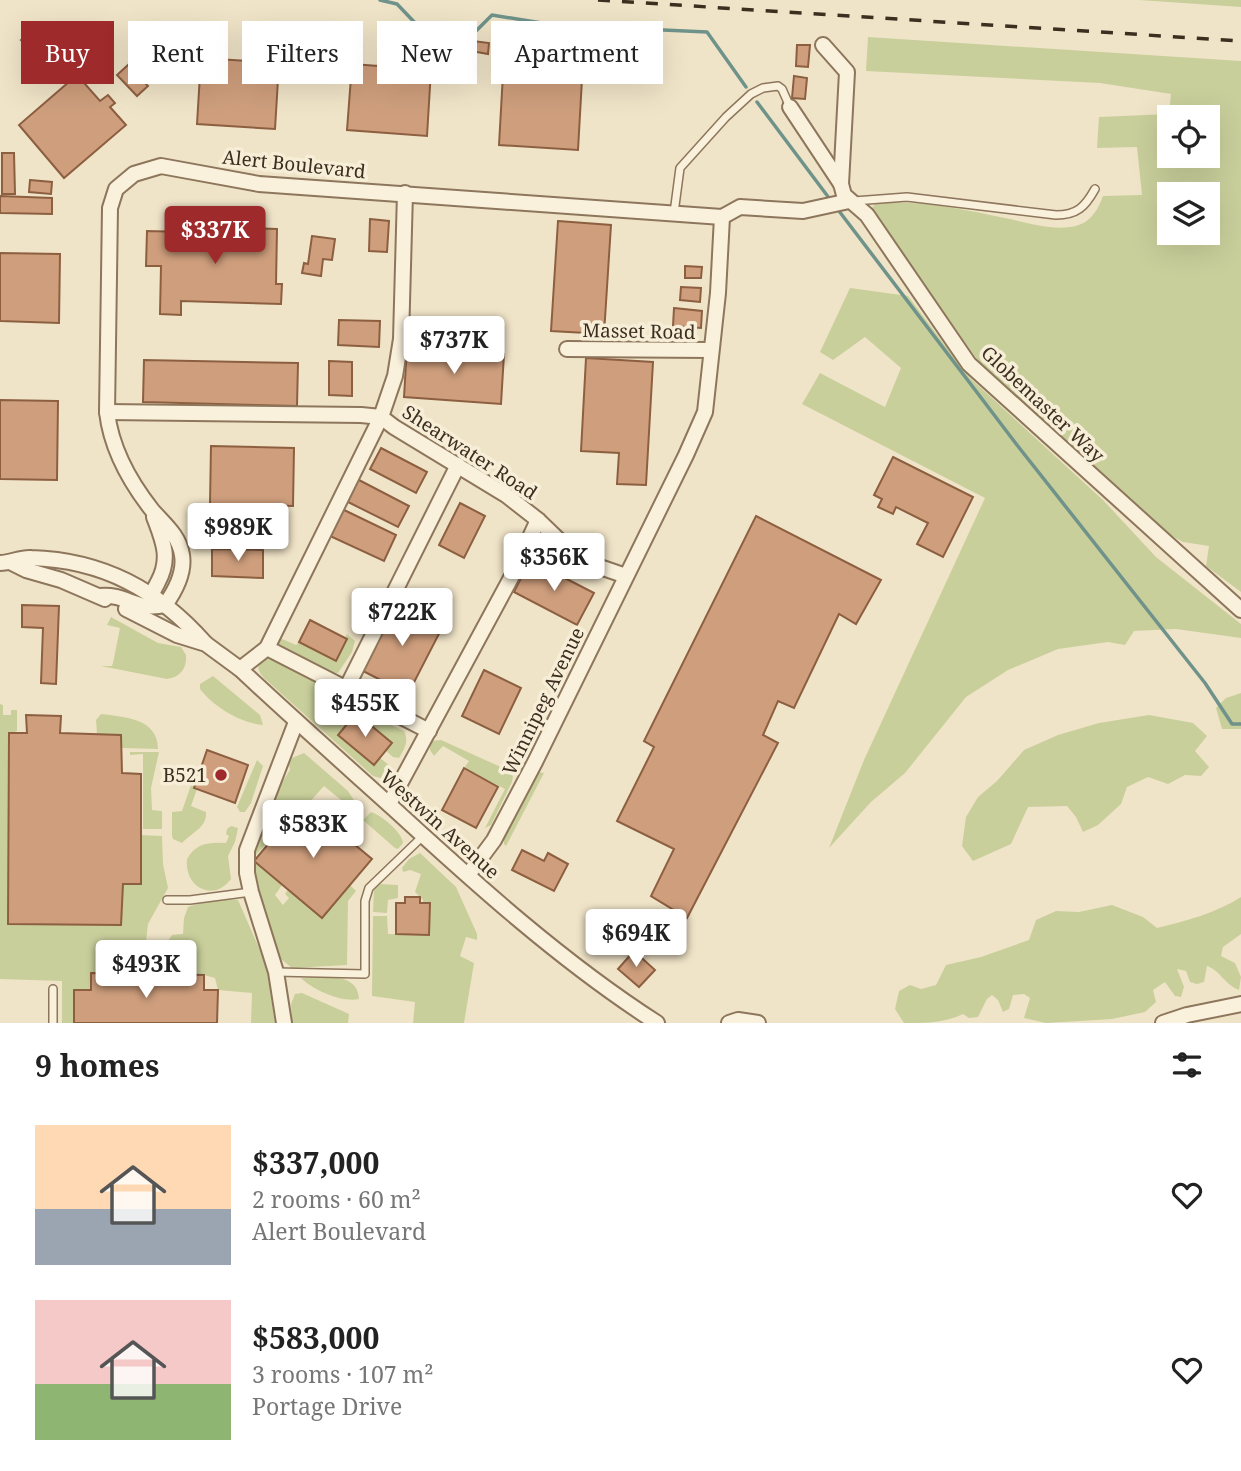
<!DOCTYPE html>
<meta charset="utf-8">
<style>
:root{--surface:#fff;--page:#f2f2f2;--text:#222;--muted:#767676;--accent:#9e2a2b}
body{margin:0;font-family:"Noto Serif",serif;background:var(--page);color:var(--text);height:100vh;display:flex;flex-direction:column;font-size:26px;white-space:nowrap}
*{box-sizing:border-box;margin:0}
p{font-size:23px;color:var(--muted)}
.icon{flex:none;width:38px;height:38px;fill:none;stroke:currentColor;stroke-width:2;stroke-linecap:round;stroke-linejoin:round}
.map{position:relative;height:1023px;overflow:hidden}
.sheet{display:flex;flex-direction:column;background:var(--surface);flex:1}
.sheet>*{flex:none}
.top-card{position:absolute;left:21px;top:21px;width:700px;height:63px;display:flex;gap:14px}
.buttons{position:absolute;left:1157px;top:105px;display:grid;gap:14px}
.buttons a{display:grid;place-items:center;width:63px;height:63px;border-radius:0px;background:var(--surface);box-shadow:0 7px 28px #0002;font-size:35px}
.price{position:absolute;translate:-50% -60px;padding:0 16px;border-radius:7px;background:#fff;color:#222;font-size:23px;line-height:46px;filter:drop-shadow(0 2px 4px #0008)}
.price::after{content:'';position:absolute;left:50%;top:42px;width:21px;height:16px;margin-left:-10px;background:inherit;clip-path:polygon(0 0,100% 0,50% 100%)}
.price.current{background:var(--accent);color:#fff}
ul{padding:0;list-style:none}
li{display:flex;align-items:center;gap:21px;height:175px;padding:0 35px}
li span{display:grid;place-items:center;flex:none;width:196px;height:140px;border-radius:0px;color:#555}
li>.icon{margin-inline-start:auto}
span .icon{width:84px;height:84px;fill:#fffc;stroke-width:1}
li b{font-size:30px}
h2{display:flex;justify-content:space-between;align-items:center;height:84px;padding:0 35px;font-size:30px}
.chip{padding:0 24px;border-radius:0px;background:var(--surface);box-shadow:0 7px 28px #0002;font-size:24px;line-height:63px}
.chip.current{background:var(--accent);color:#fff}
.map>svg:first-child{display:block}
.green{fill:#c9cf9b;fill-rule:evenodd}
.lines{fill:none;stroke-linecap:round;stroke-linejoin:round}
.stream{stroke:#6f938a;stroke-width:3.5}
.building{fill:#cf9f7d;stroke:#8d5f41;stroke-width:2}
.lane-casing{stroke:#8d765c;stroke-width:10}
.street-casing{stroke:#8d765c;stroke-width:18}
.lane{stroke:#faf1dc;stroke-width:7}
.street{stroke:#faf1dc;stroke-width:14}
.rail{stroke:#3d2e20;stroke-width:3.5;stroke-dasharray:12 12;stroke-linecap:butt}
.poi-dot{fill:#9e2a2b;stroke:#f7eed8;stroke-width:2.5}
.labels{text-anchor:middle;stroke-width:7;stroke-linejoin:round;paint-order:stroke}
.street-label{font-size:19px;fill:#3d2e20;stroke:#f7eed8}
.poi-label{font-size:19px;fill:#3d2e20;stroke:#f7eed8;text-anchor:end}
</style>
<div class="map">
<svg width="1241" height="1023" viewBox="0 0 1241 1023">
<rect width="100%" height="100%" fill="#f0e4c8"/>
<!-- green -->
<g class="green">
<path d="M1139,0H1241V7Z"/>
<path d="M868,37L1241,61V592L1206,566L1209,546L1183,542L1170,535L981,365L871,209L876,203C919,200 963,209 1005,218C1025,222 1049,230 1070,227C1089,225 1097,212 1103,196L1142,195L1137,147L1097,148L1099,117L1169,114L1171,94L1100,83L866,71ZM1169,117H1208V156H1169ZM1169,194H1208V233H1169Z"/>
<path d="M850,288L908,296L969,377L1103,500L1156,557L1241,624V638L1176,629L1134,631L1125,645L1108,642L1058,649L1008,670L966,697L905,773L871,802L829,848L864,760L985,498L802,404L820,373L885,407L901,368L865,337L833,360L820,352Z"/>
<path d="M111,617L158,643L181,647L186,655C187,669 180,677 167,679L101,666H112L113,663L120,628L107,625Z"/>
<path d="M347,634L355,641L352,652L338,673L328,672L276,644L279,640L282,639L296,645L299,642L335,661L347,640L345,638Z"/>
<path d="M262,659C283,657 332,686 348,700V705L404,731C409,741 405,748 399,758L393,757L386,751L380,758L394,769L391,775L384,779L373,776L264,678C258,671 256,667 262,659Z"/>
<path d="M213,676L260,715L263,725C240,723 214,707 200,689V684Z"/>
<path d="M1241,693V729H1222L1216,708L1226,698Z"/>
<path d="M0,704L3,705V715H11V710H17V731L9,734L8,924L121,925L123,884H141V835L162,836L163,864L168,888L148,924L146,941L142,942L139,957L167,960L168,941L172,935L183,934L184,918L188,907C198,903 228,898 238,900L266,964L275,1023H251L252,993L218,990L215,978L204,975L92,973L91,990H74V1023H62V981L0,979Z"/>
<path d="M101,714C124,717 158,718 158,749L122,748L121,735L97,734L96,720Z"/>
<path d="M1149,715L1193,723L1207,736L1195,751L1209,767L1201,776L1185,775L1168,784L1148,777L1127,787L1121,804L1098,825L1083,832L1076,817L1067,806L1028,807L1011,844L973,861L962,846L966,817L978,797L997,781L1024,750L1058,735L1099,723Z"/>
<path d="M441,740L503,768L513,776L512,782L491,825L485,828L505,789L464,768L469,761L443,746L434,756L430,750V741Z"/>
<path d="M130,752H159L151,788L152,810L162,811V829H143V754L130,755Z"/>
<path d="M304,753L348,791L355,802L352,809L324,786L307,805L303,802L256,855C252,824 274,795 290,770L289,764L292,758Z"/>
<path d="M257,760L263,766L251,803L245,812H240L237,807Z"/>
<path d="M537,772L544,773L506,846L504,844V833Z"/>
<path d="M191,785L197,789L191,806L206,812C207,827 194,831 182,843L173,839L172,836V812L182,811Z"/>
<path d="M371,812C381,815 402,832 403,843L398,849L395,848L363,820Z"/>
<path d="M231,826L238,828L235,842L228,856L231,879C213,903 184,887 187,859C196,843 209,842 226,843L229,836L226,834L227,829Z"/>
<path d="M420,853L456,887L477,934V940L466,937L460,956L474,963L464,1023H413L415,1002L372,996L373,916H387L388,934L422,935L423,900L415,892L421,874L410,870L403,872L402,868L409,859Z"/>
<path d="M254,861L282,885L275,895L283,905L289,898L285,894L288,890L322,918L350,885L356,891L348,901L347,965L292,968L281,959L258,890Z"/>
<path d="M380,884L398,885V898L388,900L387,913L373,912L374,889Z"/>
<path d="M1241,897V934L1223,947L1221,956L1235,963L1241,977L1239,990C1224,984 1221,971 1207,966L1204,982L1197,984L1190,982L1186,971L1177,969L1184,987L1181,997L1175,996L1165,982L1153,990L1156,1002L1145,1012L1112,1019L1046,1023L1024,1018L1030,998L1024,994L1013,995L1009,1009L1003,1012L998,1000L992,995L987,999L978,1017L969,1018L963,1014C945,1023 925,1023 904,1023L895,1009L899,991L910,985L921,989L936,985L946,965L981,957L1029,940L1036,920L1056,911L1079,912L1112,905L1143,917L1157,928C1186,921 1216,913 1241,897Z"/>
<path d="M301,978C320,977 358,971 359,999C342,1003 313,990 301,978Z"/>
<path d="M302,993L349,1014L348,1023H292L291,1004L295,994Z"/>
</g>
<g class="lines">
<!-- stream -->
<g class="stream">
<path d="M380,0L397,4L419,27L447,37L473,34L492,15L554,25L707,32L746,87"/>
<path d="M757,102L829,198"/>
<path d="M839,211L1017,445L1205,683L1232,724H1241"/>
</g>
</g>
<!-- building -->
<g class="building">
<path d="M34,29L39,35L27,46L21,40Z"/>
<path d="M473,41L489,43L488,54L471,51Z"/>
<path d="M574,42L588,45L585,61L571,57Z"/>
<path d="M797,45H810L808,67L796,66Z"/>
<path d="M201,58L279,63L275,129L197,124Z"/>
<path d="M352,64L431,70L427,136L347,130Z"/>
<path d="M128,65L148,86L137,96L117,75Z"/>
<path d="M503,74L582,79L578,150L499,145Z"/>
<path d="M77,75L100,101L108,95L115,103L110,107L126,125L64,178L19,125Z"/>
<path d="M794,76L807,78L805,99L792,98Z"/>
<path d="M2,153H14L15,194H2Z"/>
<path d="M30,180L52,182L51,194L29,192Z"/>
<path d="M0,196L52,198V214L0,213Z"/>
<path d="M370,219L389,221L387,252L369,251Z"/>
<path d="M558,221L611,225L604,334L551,331Z"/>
<path d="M186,226L277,229L276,284H282L281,304L181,301V315L160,314L161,266H146L147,231L186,232Z"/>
<path d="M312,236L335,239L332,260L323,259L321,276L302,273L304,263L308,264Z"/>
<path d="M0,253L60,254L59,323L0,321Z"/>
<path d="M685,266L702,267L701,278H685Z"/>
<path d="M681,287L701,288L700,302L680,300Z"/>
<path d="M674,308L702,311L701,328L673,326Z"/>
<path d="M339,320L380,321L379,347L338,345Z"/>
<path d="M407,348L504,354L501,404L404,397Z"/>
<path d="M586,358L653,362L646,485L617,484L619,453L581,451Z"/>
<path d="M144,360L298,363L297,406L143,402Z"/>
<path d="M329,361L352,362V396L329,395Z"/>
<path d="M0,400L58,401L57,480L0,479Z"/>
<path d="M211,446L294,448L293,506L210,504Z"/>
<path d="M381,448L427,472L416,493L370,469Z"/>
<path d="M893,457L973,497L943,557L917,544L928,523L896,507L893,514L878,507L882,499L874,495Z"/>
<path d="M357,479L409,506L398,527L346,501Z"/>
<path d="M460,503L485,516L464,558L439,545Z"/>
<path d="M342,509L396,535L384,561L330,536Z"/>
<path d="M756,516L881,580L856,624L839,614L794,708L778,701L763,735L778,743L687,918L651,896L674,849L617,821L654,747L644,741Z"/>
<path d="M212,549L263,550V578L212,576Z"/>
<path d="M530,560L594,593L577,625L514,592Z"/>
<path d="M396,602L443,626L408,694L361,670Z"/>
<path d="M22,605L59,606L56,684L41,683L43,628L22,627Z"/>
<path d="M310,620L347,639L336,661L299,642Z"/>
<path d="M484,670L521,688L499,734L462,716Z"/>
<path d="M356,713L392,743L374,765L338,735Z"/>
<path d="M26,715L61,716L60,733L121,735L122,773L141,774V884H123L121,925L8,924L9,733H27Z"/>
<path d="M207,750L248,765L235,803L194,788Z"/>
<path d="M464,768L498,787L476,828L442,810Z"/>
<path d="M303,802L372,859L322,918L254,861Z"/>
<path d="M522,850L544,861L548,853L568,864L554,891L512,870Z"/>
<path d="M405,897H420V903H430L429,935L396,934V903H405Z"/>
<path d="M634,951L655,970L639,987L618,969Z"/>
<path d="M91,973L204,975V990H218L217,1023H74V990H91Z"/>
</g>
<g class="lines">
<!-- lane casing -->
<g class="lane-casing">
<g id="lane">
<path d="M854,201L907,197L1056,215C1077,215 1085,207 1095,189"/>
<path d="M674,213L680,168L726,117L751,94L763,88L778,86L782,89L790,107"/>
<path d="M167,900H190L251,892"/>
<path d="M276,972L365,974V901L369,888L423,836"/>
<path d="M53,1023V989"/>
</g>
</g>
<!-- street casing -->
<g class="street-casing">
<g id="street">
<path d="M823,45L847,72L841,184L844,195L867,215L969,364L1241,610"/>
<path d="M790,107L841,184"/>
<path d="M722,217L740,207L803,211L849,201"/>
<path d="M567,349L711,350"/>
<path d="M107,412L361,415L381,417L394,427L506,495L538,520L566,547L597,566L626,576"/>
<path d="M0,563C11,563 21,557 31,558C103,560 158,590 205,643"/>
<path d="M12,563L26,570L61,580L105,599"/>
<path d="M99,596C127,593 135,612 165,605C175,591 185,573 182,555C179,535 164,524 152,510C130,482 111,447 107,412L110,208L116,189L134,174L161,166L259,184L722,217"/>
<path d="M151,603C151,593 154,590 158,582C171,558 163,541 154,517"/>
<path d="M126,609L177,635L206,644L240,669C290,716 342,762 393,808C477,885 562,962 657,1023"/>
<path d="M267,648L429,731"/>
<path d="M240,669L267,648L381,417L395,376L401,339L405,193"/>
<path d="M346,689L458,465"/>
<path d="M389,804L512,576L538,520"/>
<path d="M468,875L494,840L535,762L686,455L705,412L718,293L722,217"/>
<path d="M284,1023L276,972L251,892L247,873V850L296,722"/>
<path d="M729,1023L738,1020L758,1023"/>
<path d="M1163,1023L1187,1015L1241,1004"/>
</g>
</g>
<!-- lane -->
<use href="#lane" class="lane"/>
<!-- street -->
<use href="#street" class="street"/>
<!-- rail -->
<path class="rail" d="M598,0L1241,41"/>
</g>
<!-- markers -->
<circle class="poi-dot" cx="221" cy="775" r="7"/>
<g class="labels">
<!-- street labels -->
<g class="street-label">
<text transform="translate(294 164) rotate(6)" y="7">Alert Boulevard</text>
<text transform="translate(639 331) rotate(1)" y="7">Masset Road</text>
<text transform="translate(1043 404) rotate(43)" y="7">Globemaster Way</text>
<text transform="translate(470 452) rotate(33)" y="7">Shearwater Road</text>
<text transform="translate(543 701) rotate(-64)" y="7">Winnipeg Avenue</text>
<text transform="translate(440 824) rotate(42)" y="7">Westwin Avenue</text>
</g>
<!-- poi labels -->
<g class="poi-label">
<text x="207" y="782">B521</text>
</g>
</g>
</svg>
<div class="buttons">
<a><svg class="icon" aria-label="locate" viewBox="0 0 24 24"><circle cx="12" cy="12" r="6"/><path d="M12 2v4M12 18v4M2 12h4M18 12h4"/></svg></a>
<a><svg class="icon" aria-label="layers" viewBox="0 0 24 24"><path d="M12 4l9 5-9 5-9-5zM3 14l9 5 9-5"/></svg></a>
</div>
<b class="price current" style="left:215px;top:266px">$337K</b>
<b class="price" style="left:454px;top:376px">$737K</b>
<b class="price" style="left:238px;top:563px">$989K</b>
<b class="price" style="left:554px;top:593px">$356K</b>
<b class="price" style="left:402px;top:648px">$722K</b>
<b class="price" style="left:365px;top:739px">$455K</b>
<b class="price" style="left:313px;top:860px">$583K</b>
<b class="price" style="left:636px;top:969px">$694K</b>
<b class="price" style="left:146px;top:1000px">$493K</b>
<div class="top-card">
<a class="chip current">Buy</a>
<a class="chip">Rent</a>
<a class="chip">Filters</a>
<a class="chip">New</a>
<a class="chip">Apartment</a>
</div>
</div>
<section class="sheet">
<h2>9 homes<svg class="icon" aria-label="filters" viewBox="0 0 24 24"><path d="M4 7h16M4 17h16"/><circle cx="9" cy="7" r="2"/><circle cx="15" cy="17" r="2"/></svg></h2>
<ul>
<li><span style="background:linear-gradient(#ffd9b3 60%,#9aa5b1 0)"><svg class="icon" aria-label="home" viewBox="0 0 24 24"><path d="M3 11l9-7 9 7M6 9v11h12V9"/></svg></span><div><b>$337,000</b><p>2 rooms · 60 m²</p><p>Alert Boulevard</p></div><svg class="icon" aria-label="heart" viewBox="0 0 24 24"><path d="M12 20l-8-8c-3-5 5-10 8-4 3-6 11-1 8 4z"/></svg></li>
<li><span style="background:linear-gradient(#f6c9c9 60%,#8fb573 0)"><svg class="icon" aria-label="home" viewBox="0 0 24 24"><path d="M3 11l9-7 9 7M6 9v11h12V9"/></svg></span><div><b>$583,000</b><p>3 rooms · 107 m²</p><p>Portage Drive</p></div><svg class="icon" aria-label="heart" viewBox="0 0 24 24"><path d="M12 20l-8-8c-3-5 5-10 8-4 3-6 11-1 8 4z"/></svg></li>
</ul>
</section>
